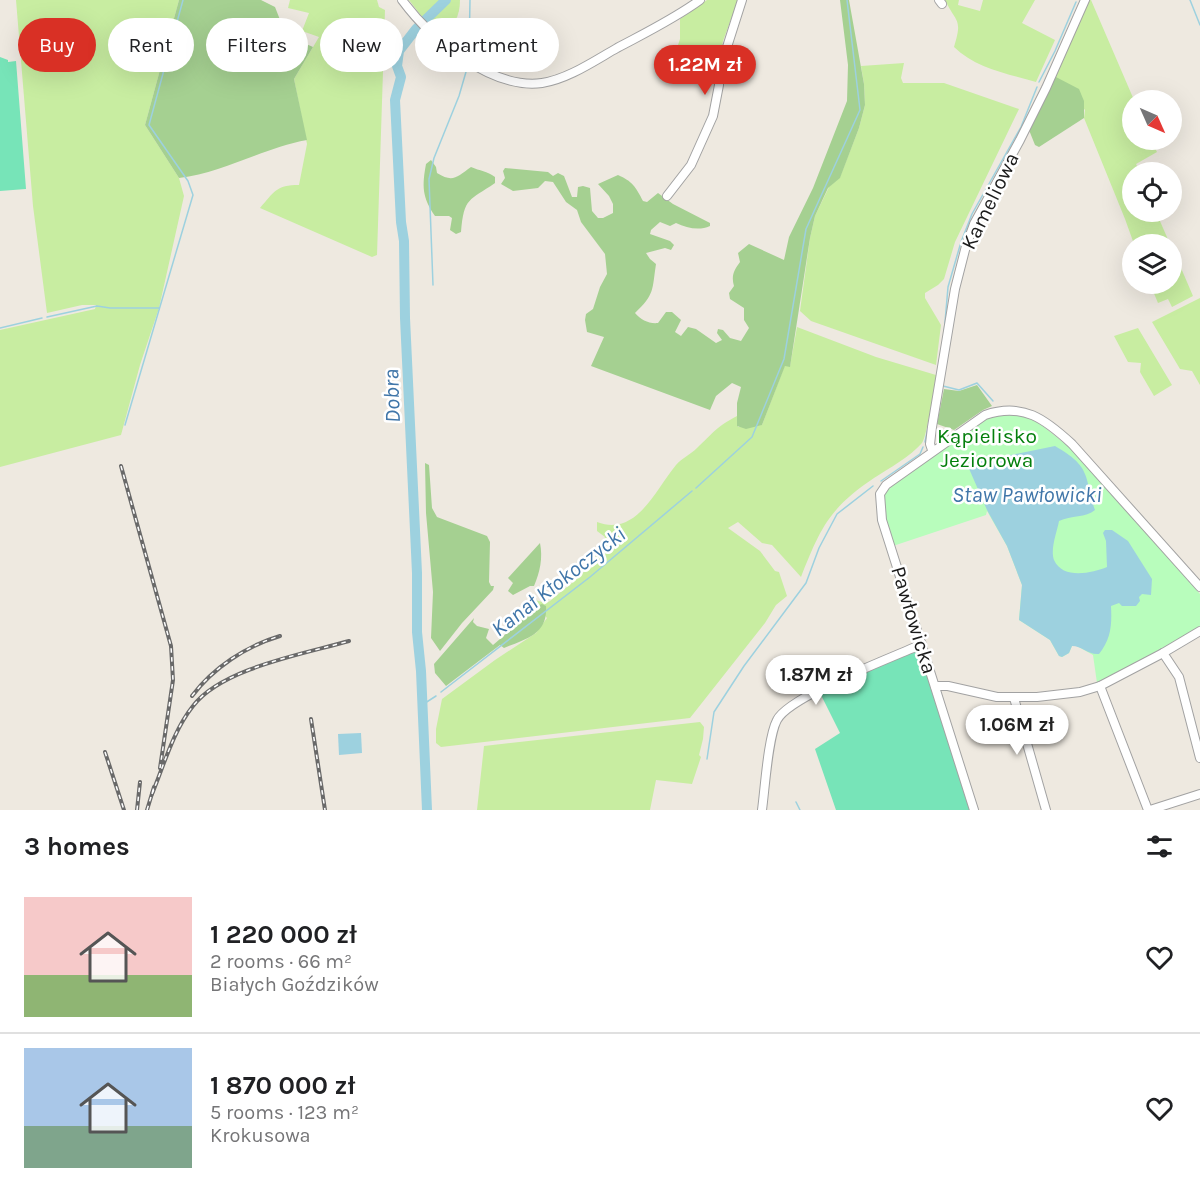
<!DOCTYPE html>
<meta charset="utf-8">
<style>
:root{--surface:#fff;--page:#f6f6f6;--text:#202124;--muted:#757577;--line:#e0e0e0;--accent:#d93025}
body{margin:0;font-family:Karla,sans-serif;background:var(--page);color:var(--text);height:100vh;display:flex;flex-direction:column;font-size:22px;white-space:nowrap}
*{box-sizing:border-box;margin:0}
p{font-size:20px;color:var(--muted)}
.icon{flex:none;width:33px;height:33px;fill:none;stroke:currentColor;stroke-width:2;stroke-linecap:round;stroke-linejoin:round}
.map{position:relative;height:810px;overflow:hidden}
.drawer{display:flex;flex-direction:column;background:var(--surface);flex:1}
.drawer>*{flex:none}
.top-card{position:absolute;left:18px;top:18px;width:600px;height:54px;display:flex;gap:12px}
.needle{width:39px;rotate:135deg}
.fabs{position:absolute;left:1122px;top:90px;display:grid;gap:12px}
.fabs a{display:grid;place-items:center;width:60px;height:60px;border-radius:50%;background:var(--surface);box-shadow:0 6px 24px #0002;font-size:30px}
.price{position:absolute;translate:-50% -51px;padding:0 14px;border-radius:21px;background:#fff;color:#222;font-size:20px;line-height:39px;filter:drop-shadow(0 2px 3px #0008)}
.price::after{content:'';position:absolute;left:50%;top:36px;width:18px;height:14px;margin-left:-9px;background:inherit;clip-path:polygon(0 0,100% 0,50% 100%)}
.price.selected{background:var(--accent);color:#fff}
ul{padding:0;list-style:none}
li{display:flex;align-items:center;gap:18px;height:150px;padding:0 24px}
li+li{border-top:2px solid var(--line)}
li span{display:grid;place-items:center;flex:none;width:168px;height:120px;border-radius:0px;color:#555}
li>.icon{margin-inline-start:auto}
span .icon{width:72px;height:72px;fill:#fffc;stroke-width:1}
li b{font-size:26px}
h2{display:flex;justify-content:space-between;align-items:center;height:72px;padding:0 24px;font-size:26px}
.chip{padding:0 21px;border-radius:27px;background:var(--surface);box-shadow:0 6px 24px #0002;font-size:21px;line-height:54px}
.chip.selected{background:var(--accent);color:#fff}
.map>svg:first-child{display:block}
.grass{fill:#c8eda1}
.forest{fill:#a5d091}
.park{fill:#b8fdbc}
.pitch{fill:#77e4b8}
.water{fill:#9dd1df}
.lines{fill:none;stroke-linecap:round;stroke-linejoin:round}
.stream{stroke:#9dd1df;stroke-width:1.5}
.river{stroke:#9dd1df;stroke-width:10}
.street-casing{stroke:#a2a2a2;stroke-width:10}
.street{stroke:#fff;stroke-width:8}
.rail-casing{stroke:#696969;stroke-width:4}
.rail{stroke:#fff;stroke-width:1.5;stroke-dasharray:4.5;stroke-linecap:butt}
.labels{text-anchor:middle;stroke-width:5;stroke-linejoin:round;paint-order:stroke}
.street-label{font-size:21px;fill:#1b1b1b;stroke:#fff}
.park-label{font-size:21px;fill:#047f0c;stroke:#fff}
.water-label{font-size:22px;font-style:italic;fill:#4076a9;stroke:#fff}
</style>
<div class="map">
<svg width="1200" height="810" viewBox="0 0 1200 810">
<rect width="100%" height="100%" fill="#eee9e0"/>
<!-- grass -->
<g class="grass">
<path d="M16,0H179L145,125L179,178L184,196L159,308L140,365L121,435L0,467V330L95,309L96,305H82L47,313L33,206Z"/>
<path d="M290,0H377L379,7L385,10L377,255L372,257L260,208C274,192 276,185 299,185L307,144L294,79L319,37L302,31L309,13L288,8Z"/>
<path d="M409,0H460C460,16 454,28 440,35L432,30Z"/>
<path d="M707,0H738L723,41L716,76L683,70V64L673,60L680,39V19Z"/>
<path d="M945,0H959L958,5L980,11L983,0H1035L1022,23L1055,40L1036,82C1008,74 975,68 954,47C963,18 956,23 945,0Z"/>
<path d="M1088,0H1091L1134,100H1132V140H1151L1157,152L1136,164L1140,172H1132V212H1156L1170,244H1134L1125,219L1084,118L1085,110L1054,76Z"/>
<path d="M904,63L901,78L903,83H944L1019,109L955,242L944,279L938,285L925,293V298L941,325L936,365L811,321L800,311L810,238L815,216L829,187L840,177L859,128L865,105L864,84L861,66Z"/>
<path d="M1172,247L1193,296L1172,307L1168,299L1158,303L1150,284H1172Z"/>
<path d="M1200,298V385L1192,371L1180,369L1152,322Z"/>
<path d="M797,327L876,357L936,375C934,386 927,437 922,443C911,456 888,469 874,478C829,508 820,529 801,577L772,545L762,543L738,522L728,528L760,551L775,571L779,572L787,596L776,605L765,623L690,718L441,747L436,743V729L442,699L495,660L536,633L547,618L535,605L525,610L535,600L546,603L550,601C576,579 592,571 605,537L597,531V522C637,537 655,490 676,465C682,458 691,454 697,448C713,433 716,427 737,416L738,427L762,425L785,365L790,366Z"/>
<path d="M1138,328L1172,385L1154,396L1140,372L1141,363L1128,362L1114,336Z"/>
<path d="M700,722L704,727L703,739L699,755L701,757L692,784L656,780L650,810H477L484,746Z"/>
</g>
<!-- forest -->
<g class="forest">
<path d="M179,0H261L275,7L286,35L313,47L294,79L307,140C263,148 223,173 179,178L145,125Z"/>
<path d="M840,0H849L864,84L865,105L859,128L840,178L828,188L815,216L810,238L790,367L785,366L762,425L746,429L737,426V403L741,387L732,383L716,396L710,410L591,366L604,337L587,332L585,320L586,314L593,309L600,287L607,274L605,254L581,222L577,210L566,202L553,182L545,181L538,188L513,191L501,184L505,178L503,171L505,168L548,172L553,176L558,173L564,176L572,197H577L578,187L583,186L590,188L592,211L598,218H603L613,213V204L609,196L598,184L618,175C632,181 636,187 643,201L647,202L658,193L673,204L710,223V226C699,231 687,228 676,223L670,226L660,222L651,230L650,234L670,241L674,245L671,250L665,248L646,253L650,259L656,264C652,290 655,294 635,313C641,320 649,324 658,323L666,312H672L681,320L675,332L681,336L688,327L696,329L716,343L722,340L717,333L718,329L723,330L730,338L741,341L749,328L744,320V308L730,299L729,293L734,286C731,276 734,270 740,262L738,253L749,244L784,260L789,237L813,188L847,101L848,65Z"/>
<path d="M1054,76L1079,89L1084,101V118L1039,147L1035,145L1029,130Z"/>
<path d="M431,160L436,167L437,173C453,183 457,177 471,167C480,171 487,171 495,177V183C469,201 464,197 461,232L456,234L450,230L452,218L449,216H435C422,197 422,186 426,164Z"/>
<path d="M977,385L992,406L983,410L954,430L937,424L944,389L959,391Z"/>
<path d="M425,463L429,465L432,508L437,517L487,536L490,542L489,582L491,586H494L493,590L462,623L440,651L431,638L433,592L426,513Z"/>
<path d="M540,543C543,558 540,572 534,586H530L513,595L508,591L513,583L508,578Z"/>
<path d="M542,604L546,606C548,635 525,639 504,648L500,645L446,686L435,673L434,664L474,618L473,622L477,626L489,629L486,638L493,645L507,633L510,623L515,617L525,610Z"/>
</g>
<!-- park -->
<path class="park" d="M1009,412L1030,418L1039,423L1079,455L1200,594V626L1170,645L1097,683L1093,655L1077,646H1072L1069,653L1062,657L1059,656L1050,640L1019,620L1022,585L1007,546L987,511L986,515L893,546L882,507L884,490L985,417Z"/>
<!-- pitch -->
<g class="pitch">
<path d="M0,57L8,60V62L16,61L26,189L0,191Z"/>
<path d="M915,650L922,656L971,810H836L815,749L840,733L820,693Z"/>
</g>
<!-- water -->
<g class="water">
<path d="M1055,446C1091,467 1084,474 1095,510C1086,518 1071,515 1059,521C1057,532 1050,549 1054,560C1063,580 1092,573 1107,567L1106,541L1103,533L1105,530H1112L1128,541L1152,579L1151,595L1142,594L1139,597L1140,601L1136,606H1122L1119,603L1111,606C1112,625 1111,639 1099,654C1088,655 1082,646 1072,646L1069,653L1062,657L1059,656L1050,640L1019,620L1022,585L1007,546L987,510L967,464Z"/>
<path d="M361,733L362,753L339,755L338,734Z"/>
</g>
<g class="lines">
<!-- stream -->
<g class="stream">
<path d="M1190,0L1200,25"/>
<path d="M469,55L470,0"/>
<path d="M1039,82L1055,51L1076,2"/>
<path d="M433,285L429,179L434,158L459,96L468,65"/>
<path d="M47,317L97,306L110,308H159"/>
<path d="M0,328L42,318"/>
<path d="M944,334L948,287L961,242L972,214L1021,127L1037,87"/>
<path d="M943,386L959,390L977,383L993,401"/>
<path d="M125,425L193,195L188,181L149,125L183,0"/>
<path d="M925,442L928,428"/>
<path d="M881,481L920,454L923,447"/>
<path d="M696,488L752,437L784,359L806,229L860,110L847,0"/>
<path d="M441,692L590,577L692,491"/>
<path d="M422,705L436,696"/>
<path d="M707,759L714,712L744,666L806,583L819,548L837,514L873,486"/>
<path d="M796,802L800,810"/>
</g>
<!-- river -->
<path class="river" d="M427,810L421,671L417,632V573L405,318L404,241L401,222L395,100L401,77L397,66L399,51L416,29L446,0"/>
<!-- street casing -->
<g class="street-casing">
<g id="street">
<path d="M402,0C430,38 491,90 542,83C568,79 594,61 617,48C645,33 674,19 700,0"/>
<path d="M939,0L942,4"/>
<path d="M667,196L691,165L713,116L719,85L720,69L742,0"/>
<path d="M932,450L930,444L932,427L955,289L966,246L974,224L1020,140L1046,88L1085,0"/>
<path d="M1163,653L1179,677L1200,758"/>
<path d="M935,686H948L997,697H1037L1080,692L1100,686L1163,653L1200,631"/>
<path d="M1100,686L1148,810"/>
<path d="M1014,698L1046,810"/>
<path d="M762,810C765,788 768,737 777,720C789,696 894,657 922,644"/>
<path d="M974,810L882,520L880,494L886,485L985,415C1023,402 1045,419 1072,444L1200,587"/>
<path d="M1150,810L1200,794"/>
</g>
</g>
<!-- street -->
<use href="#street" class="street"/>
<!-- rail casing -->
<g class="rail-casing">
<g id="rail">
<path d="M121,466L171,646L173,680L160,768"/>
<path d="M192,696C213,668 246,646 280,636"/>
<path d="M311,719L325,810"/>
<path d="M105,752L124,810"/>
<path d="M152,794C164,765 173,731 193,706C222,668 304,654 349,641"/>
<path d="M137,810L140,782"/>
<path d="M147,810L154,787"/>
</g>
</g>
<!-- rail -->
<use href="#rail" class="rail"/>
</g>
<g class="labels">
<!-- street labels -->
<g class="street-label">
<text transform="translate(990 201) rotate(-64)" y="7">Kameliowa</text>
<text transform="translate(914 620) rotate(73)" y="7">Pawłowicka</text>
</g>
<!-- park labels -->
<g class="park-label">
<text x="987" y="443">Kąpielisko<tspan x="987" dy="24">Jeziorowa</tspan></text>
</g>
<!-- water labels -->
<g class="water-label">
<text transform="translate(391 396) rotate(-92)" y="8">Dobra</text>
<text x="1027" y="502">Staw Pawłowicki</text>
<text transform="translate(558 581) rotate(-38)" y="8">Kanał Kłokoczycki</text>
</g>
</g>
</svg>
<div class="fabs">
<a><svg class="needle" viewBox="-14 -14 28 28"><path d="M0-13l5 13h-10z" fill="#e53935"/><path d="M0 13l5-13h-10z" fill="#757577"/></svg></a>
<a><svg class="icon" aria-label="locate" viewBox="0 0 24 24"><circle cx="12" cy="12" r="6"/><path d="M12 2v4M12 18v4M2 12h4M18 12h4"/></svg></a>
<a><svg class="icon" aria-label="layers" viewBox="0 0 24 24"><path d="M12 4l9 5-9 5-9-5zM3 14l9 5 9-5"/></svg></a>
</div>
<b class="price selected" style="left:705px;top:96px">1.22M zł</b>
<b class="price" style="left:816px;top:706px">1.87M zł</b>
<b class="price" style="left:1017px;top:756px">1.06M zł</b>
<div class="top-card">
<a class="chip selected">Buy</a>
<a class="chip">Rent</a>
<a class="chip">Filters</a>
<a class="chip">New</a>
<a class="chip">Apartment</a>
</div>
</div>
<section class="drawer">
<h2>3 homes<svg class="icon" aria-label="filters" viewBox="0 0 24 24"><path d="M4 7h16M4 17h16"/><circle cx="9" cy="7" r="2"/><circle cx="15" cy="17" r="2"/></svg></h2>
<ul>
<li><span style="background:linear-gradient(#f6c9c9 65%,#8fb573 0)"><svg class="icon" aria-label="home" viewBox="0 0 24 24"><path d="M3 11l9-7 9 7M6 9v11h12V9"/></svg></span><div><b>1 220 000 zł</b><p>2 rooms · 66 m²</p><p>Białych Goździków</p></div><svg class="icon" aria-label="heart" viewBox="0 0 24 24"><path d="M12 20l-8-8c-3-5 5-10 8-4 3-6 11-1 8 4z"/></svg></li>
<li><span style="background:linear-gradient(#a9c7e8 65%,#7fa58c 0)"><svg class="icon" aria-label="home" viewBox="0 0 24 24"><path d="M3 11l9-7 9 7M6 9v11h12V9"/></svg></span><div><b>1 870 000 zł</b><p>5 rooms · 123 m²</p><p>Krokusowa</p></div><svg class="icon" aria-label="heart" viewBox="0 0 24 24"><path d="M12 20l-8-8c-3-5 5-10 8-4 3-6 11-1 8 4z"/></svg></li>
</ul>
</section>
